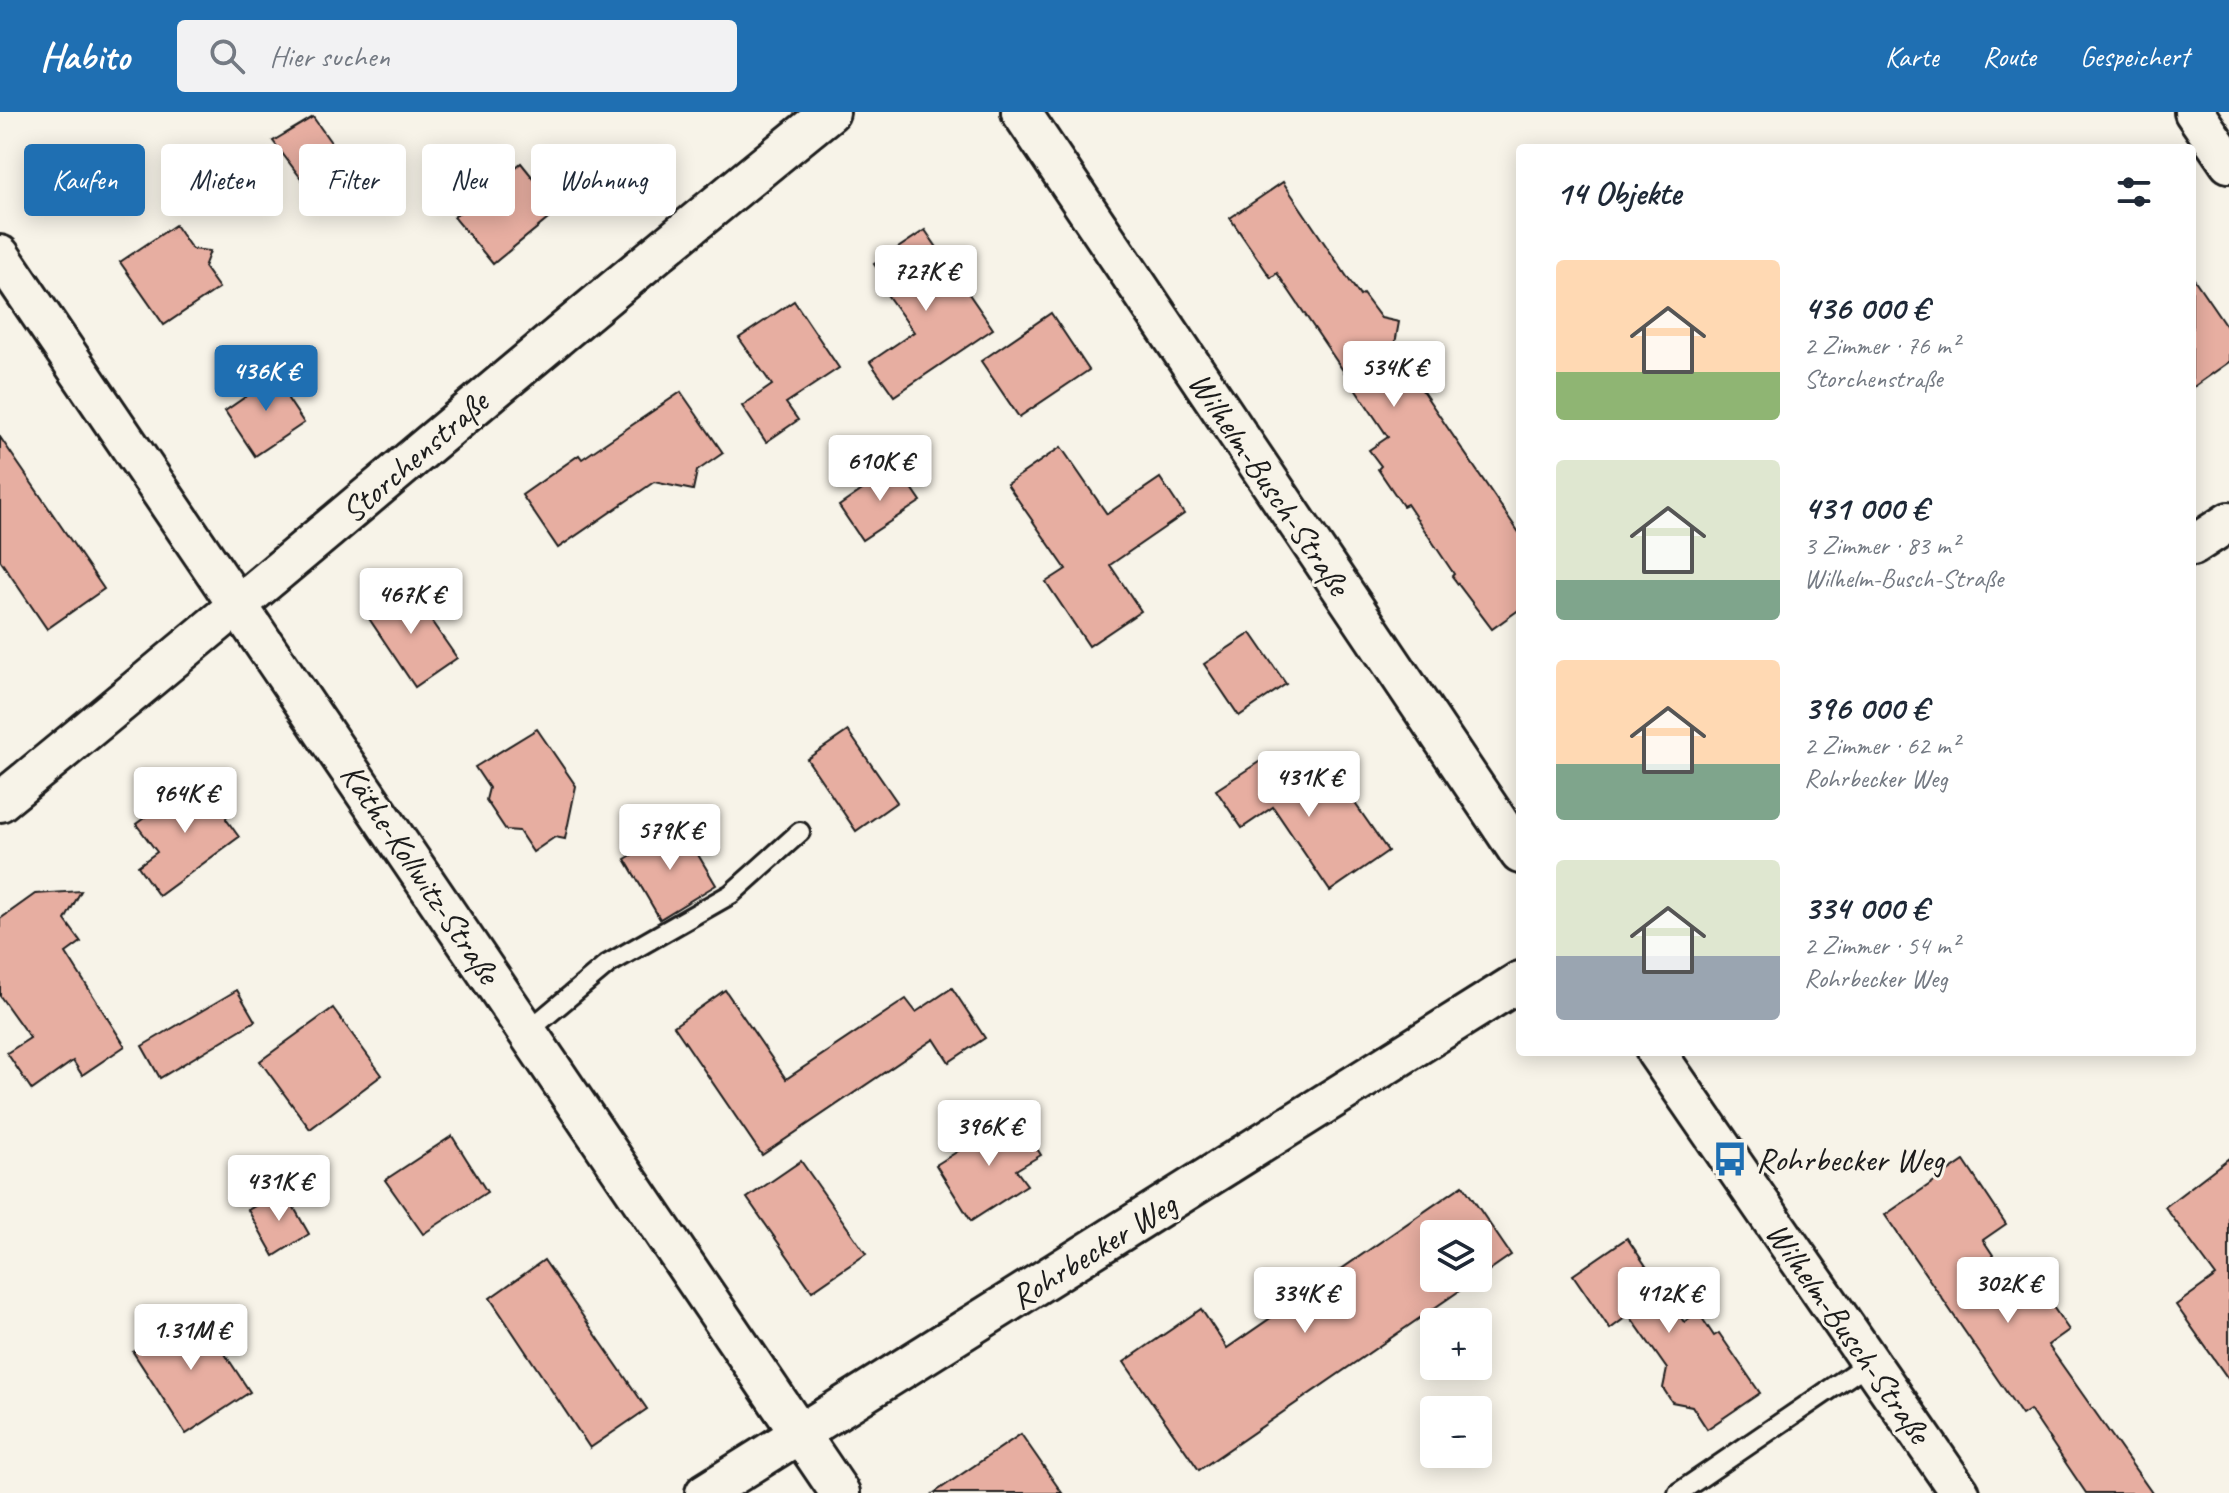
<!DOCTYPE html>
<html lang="de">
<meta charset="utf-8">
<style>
:root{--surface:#fff;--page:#f2f2f3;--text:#1f2937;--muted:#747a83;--accent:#1f6fb2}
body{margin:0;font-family:Caveat,sans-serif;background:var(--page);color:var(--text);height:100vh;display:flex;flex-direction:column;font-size:30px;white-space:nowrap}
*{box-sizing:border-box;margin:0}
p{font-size:26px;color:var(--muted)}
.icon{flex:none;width:44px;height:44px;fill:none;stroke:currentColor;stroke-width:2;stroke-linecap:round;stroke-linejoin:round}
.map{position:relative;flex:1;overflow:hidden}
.side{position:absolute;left:1516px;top:32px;width:680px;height:912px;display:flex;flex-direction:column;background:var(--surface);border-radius:8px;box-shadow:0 4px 20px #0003}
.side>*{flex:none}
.top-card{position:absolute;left:24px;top:32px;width:760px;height:72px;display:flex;gap:16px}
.controls{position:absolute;left:1420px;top:1108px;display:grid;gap:16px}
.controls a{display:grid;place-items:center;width:72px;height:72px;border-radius:8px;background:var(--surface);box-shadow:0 4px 20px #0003;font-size:40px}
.price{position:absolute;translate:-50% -68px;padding:0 18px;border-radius:8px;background:#fff;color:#222;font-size:26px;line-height:52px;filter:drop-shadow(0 2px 4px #0008)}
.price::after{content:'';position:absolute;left:50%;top:48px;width:24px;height:18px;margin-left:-12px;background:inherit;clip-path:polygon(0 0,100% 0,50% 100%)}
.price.active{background:var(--accent);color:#fff}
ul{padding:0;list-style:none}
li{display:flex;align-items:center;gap:24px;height:200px;padding:0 40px}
li span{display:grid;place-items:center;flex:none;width:224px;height:160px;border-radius:8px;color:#555}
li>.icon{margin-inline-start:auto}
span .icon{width:96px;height:96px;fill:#fffc;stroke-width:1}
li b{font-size:34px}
h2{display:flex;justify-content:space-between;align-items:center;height:96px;padding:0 40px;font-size:34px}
.pill{padding:0 28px;border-radius:8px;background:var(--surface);box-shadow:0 4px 20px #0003;font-size:28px;line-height:72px}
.pill.active{background:var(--accent);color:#fff}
header{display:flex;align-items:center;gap:48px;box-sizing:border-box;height:112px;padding:0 40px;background:var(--accent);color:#fff}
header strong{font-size:38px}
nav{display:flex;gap:44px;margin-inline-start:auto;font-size:28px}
.search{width:560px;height:72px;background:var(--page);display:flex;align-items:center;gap:20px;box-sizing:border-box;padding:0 28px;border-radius:8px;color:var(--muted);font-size:30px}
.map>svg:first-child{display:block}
.building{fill:#e7aea1;stroke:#1c1c1c;stroke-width:2}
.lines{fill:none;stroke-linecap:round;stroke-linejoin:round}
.service-casing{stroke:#1c1c1c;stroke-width:24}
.minor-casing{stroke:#1c1c1c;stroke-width:44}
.service{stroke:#f7f3e8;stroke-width:18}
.minor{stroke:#f7f3e8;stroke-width:38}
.labels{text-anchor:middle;stroke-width:6;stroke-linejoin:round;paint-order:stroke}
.street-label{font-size:34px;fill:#1c1c1c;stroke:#f7f3e8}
.poi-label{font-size:34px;fill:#1c1c1c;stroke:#f7f3e8;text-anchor:start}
</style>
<header>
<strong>Habito</strong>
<div class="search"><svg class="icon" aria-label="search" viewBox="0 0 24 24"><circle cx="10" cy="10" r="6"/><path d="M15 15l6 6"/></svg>Hier suchen</div>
<nav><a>Karte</a><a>Route</a><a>Gespeichert</a></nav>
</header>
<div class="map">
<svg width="2229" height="1381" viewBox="0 0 2229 1381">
<rect width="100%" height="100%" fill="#f7f3e8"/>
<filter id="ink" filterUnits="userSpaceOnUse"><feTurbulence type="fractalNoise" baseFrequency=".0125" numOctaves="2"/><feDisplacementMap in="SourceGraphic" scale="16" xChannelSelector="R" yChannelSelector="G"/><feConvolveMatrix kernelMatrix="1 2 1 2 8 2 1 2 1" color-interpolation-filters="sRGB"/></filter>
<g filter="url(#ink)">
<!-- building -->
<g class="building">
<path d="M313,5L349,56L312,81L273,29Z"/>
<path d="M521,51L559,98L493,152L454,105Z"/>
<path d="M1283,70L1360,184L1363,182L1381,206L1399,210L1394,237L1520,422V497L1492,517L1452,464L1454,462L1407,392L1403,394L1378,357L1381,354L1369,338L1388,325L1277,161L1271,166L1230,106Z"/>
<path d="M175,113L192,137L210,139L204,155L219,176L164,213L120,150Z"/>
<path d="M925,118L993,217L894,284L870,250L914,220L885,180L890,176L874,152Z"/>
<path d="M2192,164L2229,218V250L2192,276Z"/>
<path d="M794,189L839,256L786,291L798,308L766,330L742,294L772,273L739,226Z"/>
<path d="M1051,201L1089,258L1019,305L981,249Z"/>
<path d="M294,251L288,287L304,311L255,344L225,299Z"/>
<path d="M681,280L723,341L697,359L693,378L654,370L558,436L522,383L579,343L582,347Z"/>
<path d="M0,325L104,477L47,517L0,448Z"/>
<path d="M1061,335L1107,402L1160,366L1184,402L1110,453L1141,499L1089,534L1046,470L1066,457L1007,372Z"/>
<path d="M897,354L921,389L862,428L839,394Z"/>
<path d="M407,474L457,546L415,575L366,502Z"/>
<path d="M1251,521L1286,572L1239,604L1204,552Z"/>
<path d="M537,617L576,674L565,727L555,725L533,740L519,719L506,718L486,688L489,676L475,655Z"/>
<path d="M848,619L897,690L856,719L807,647Z"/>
<path d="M1265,646L1290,681L1329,654L1388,739L1330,779L1273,695L1242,716L1216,678Z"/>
<path d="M197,667L211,685L230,688L226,707L239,725L159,784L138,754L157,740L136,712Z"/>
<path d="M681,714L716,773L660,807L625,747Z"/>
<path d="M81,779L65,808L81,830L66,841L125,934L82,963L73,949L32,978L7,941L30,926L0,884V807L35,782Z"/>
<path d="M952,876L985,926L949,950L934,927L762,1043L674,914L725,878L786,967L906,887L916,900Z"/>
<path d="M237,878L255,909L160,966L142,934Z"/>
<path d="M333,896L382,963L310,1017L260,949Z"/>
<path d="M1015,1003L1041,1043L1016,1058L1027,1073L971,1109L936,1053Z"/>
<path d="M452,1024L487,1080L423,1122L385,1068Z"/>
<path d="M2229,1046V1268L2176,1193L2216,1164L2165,1095Z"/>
<path d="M801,1049L866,1142L812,1179L747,1086Z"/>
<path d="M1964,1049L2006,1112L1983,1128L2027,1194L2044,1182L2069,1218L2048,1233L2152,1381H2086L2030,1298L2022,1303L1885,1103Z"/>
<path d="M1463,1073L1511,1143L1478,1166V1122H1434V1166H1478L1199,1358L1124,1250L1201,1197L1227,1236Z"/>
<path d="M284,1078L309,1122L274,1144L248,1098Z"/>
<path d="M1627,1126L1684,1210L1698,1200L1714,1224L1719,1221L1760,1281L1707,1317L1692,1294L1672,1290L1663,1276L1667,1257L1629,1203L1610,1217L1573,1163Z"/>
<path d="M544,1148L647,1297L590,1336L490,1186Z"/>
<path d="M196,1198L250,1280L186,1322L133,1240Z"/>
<path d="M1021,1322L1062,1381H934Z"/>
</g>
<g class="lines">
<!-- service casing -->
<g class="service-casing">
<g id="service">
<path d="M527,920L608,852L731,782L800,720"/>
<path d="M1678,1381L1870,1250"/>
</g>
</g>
<!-- minor casing -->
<g class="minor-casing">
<g id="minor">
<path d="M1021,0L1520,742"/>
<path d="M2194,0L2229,51"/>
<path d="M0,143L840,1381"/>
<path d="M2192,434L2229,410"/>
<path d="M0,690C279,463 550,226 830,0"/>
<path d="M1656,940L1960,1381"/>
<path d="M705,1381L1520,869"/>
</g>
</g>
<!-- service -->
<use href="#service" class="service"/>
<!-- minor -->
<use href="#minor" class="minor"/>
</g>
</g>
<!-- icons -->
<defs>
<g id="bus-bare" transform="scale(2.76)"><path d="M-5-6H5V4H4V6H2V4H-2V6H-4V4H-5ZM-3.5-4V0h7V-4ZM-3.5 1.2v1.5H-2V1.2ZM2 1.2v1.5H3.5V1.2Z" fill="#1f6fb2" stroke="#f7f3e8" stroke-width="2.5" paint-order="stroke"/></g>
</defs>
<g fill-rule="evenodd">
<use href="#bus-bare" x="1730" y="1047"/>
</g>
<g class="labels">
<!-- street labels -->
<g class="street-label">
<text transform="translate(414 344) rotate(-41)" y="12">Storchenstraße</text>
<text transform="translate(1270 371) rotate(56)" y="12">Wilhelm-Busch-Straße</text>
<text transform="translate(421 761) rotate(56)" y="12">Käthe-Kollwitz-Straße</text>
<text transform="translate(1093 1138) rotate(-32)" y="12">Rohrbecker Weg</text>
<text transform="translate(1849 1220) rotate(55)" y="12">Wilhelm-Busch-Straße</text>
</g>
<!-- poi labels -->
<g class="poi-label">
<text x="1756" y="1059">Rohrbecker Weg</text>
</g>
</g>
</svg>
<div class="controls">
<a><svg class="icon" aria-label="layers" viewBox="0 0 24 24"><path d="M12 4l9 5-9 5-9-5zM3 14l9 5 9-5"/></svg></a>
<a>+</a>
<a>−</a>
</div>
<b class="price" style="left:926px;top:201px">727K €</b>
<b class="price" style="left:1394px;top:297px">534K €</b>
<b class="price active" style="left:266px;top:301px">436K €</b>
<b class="price" style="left:880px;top:391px">610K €</b>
<b class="price" style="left:411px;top:524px">467K €</b>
<b class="price" style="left:1309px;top:707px">431K €</b>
<b class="price" style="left:185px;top:723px">964K €</b>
<b class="price" style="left:670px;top:760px">579K €</b>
<b class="price" style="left:989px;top:1056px">396K €</b>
<b class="price" style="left:279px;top:1111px">431K €</b>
<b class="price" style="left:2008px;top:1213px">302K €</b>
<b class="price" style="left:1305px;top:1223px">334K €</b>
<b class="price" style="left:1669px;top:1223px">412K €</b>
<b class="price" style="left:191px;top:1260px">1.31M €</b>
<div class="top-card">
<a class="pill active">Kaufen</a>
<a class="pill">Mieten</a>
<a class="pill">Filter</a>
<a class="pill">Neu</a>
<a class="pill">Wohnung</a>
</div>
<section class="side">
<h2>14 Objekte<svg class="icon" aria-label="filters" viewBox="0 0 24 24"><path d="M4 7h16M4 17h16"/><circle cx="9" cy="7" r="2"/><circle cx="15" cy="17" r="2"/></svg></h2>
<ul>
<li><span style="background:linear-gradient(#ffd9b3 70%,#8fb573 0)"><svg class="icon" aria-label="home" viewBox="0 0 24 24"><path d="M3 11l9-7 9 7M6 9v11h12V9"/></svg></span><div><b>436 000 €</b><p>2 Zimmer · 76 m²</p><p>Storchenstraße</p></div></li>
<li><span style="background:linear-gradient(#dfe7d0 75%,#7fa58c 0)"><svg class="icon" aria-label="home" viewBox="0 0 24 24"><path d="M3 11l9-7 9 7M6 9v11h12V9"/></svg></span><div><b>431 000 €</b><p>3 Zimmer · 83 m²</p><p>Wilhelm-Busch-Straße</p></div></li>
<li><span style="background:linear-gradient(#ffd9b3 65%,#7fa58c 0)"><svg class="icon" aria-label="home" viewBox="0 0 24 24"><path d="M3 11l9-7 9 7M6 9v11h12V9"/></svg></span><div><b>396 000 €</b><p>2 Zimmer · 62 m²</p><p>Rohrbecker Weg</p></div></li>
<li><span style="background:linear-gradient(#dfe7d0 60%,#9aa5b1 0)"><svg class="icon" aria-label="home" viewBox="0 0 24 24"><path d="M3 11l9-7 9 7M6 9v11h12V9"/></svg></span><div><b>334 000 €</b><p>2 Zimmer · 54 m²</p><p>Rohrbecker Weg</p></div></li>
</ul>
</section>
</div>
